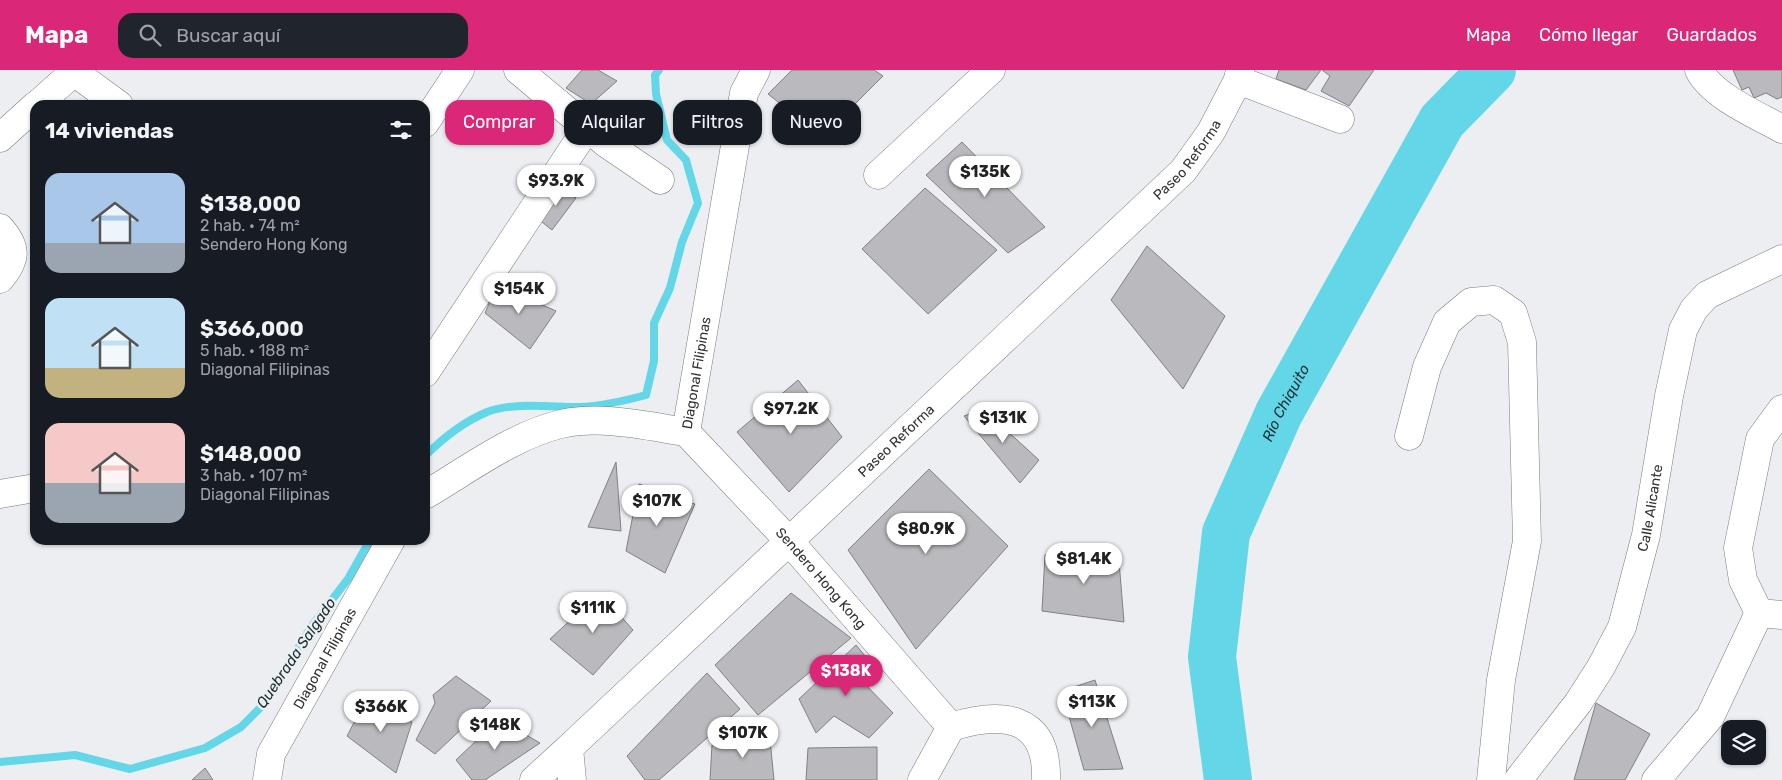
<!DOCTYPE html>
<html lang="es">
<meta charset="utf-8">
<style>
:root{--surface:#171b24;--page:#20242c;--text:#f1f3f6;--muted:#9ea1a6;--accent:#db2777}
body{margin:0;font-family:Rubik,sans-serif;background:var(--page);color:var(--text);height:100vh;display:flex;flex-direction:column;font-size:19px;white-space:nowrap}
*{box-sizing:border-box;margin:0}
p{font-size:16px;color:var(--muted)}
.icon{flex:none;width:28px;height:28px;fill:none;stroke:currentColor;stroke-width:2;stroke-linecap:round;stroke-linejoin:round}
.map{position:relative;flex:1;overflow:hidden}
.side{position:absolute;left:30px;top:30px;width:400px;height:445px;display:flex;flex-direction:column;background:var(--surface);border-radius:15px;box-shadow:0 1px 4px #0004}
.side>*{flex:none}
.hud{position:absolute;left:445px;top:30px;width:475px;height:45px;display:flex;gap:10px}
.controls{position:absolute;left:1721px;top:650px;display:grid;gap:10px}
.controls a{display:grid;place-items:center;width:45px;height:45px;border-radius:10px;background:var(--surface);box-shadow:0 1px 4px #0004;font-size:25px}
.price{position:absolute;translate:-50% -42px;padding:0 11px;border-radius:18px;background:#fff;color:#222;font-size:16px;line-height:32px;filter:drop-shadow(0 1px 2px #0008)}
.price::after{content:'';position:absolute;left:50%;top:30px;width:15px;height:11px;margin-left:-8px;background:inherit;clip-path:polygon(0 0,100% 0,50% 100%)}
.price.on{background:var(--accent);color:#fff}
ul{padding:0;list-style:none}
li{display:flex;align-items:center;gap:15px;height:125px;padding:0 15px}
li span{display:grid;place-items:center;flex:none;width:140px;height:100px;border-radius:15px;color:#555}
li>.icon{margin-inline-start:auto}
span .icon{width:60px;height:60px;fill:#fffc;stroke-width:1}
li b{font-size:21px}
h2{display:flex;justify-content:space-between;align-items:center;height:60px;padding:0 15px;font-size:21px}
.tag{padding:0 18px;border-radius:15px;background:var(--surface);box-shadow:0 1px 4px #0004;font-size:18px;line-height:45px}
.tag.on{background:var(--accent);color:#fff}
header{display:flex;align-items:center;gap:30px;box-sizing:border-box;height:70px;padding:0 25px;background:var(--accent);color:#fff}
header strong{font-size:24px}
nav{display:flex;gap:28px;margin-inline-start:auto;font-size:18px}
.search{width:350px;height:45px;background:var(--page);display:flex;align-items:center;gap:12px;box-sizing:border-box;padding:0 18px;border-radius:15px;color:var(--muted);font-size:19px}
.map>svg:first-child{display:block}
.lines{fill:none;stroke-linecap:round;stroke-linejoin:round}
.stream{stroke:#63d7e7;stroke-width:8}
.river{stroke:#63d7e7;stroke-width:48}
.building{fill:#bab9bd;stroke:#818184}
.minor-casing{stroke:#7a7c7f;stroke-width:29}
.minor{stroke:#fff;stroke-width:28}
.labels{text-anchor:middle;stroke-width:5;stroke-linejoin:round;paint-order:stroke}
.street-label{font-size:14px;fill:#323334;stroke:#eceef2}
.water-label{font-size:15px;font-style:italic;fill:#1a2f32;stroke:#eceef2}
</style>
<header>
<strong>Mapa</strong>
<div class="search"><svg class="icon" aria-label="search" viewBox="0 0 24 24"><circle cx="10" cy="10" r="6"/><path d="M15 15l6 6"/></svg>Buscar aquí</div>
<nav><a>Mapa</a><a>Cómo llegar</a><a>Guardados</a></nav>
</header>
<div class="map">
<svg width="1782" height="710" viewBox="0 0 1782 710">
<rect width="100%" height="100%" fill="#eceef2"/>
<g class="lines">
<!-- stream -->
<g class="stream">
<path d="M425,386C443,368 463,352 487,342C513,332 551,337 579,337C602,336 624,331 646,325L654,291V253L670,218L682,172L698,133L686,90L667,70L656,24L655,5L659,0"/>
<path d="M0,692L75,685L130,699L205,678L241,657L264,634L311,557L348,509L370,470"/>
</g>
<!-- river -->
<path class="river" id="s1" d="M1228,710L1212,587L1226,463L1279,343L1442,51L1492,0"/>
</g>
<!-- building -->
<g class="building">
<path d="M582,0H598L617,11L591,34L566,18Z"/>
<path d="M792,0H874L883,6L822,67L768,24Z"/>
<path d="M1279,0H1321L1306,20L1276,9Z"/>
<path d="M1322,0H1374L1349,36L1321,21L1330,6Z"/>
<path d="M1733,0H1782V27L1777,29L1766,23L1754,28L1749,17L1742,20Z"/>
<path d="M962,72L1045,157L1008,183L926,105Z"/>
<path d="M560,114L576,128L552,160L537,148Z"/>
<path d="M925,118L997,180L928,244L862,179Z"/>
<path d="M1147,176L1225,246L1183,319L1111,230Z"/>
<path d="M497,215L556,241L530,279L485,243Z"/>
<path d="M798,310L842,367L789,422L737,362Z"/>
<path d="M983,339L1039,390L1020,413L964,346Z"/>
<path d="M616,392L621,461L588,457Z"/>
<path d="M929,399L1008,476L916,579L848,480Z"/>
<path d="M639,414L695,434L665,503L626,481Z"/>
<path d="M1118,479L1124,552L1042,541L1045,485Z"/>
<path d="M600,523L633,560L593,605L550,569Z"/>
<path d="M791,523L851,568L758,645L715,595Z"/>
<path d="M856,575L876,599L862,611L893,643L869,668L834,646L816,663L799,629Z"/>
<path d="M707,603L740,639L659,710H645L627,686Z"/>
<path d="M456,606L491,631L435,684L416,670L435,633L433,625Z"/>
<path d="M1095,610L1123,699L1084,700L1062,621Z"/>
<path d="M368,626L412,652L396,703L347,666Z"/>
<path d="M1596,633L1650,664L1625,710H1574Z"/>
<path d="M499,649L540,673L485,710H472L456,690Z"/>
<path d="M769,659L774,710H710L712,675Z"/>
<path d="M877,677V710H806L808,678Z"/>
<path d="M205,698L213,710H192Z"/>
</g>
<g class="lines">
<!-- minor casing -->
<g class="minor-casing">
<g id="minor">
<path d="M518,0L607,74L660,110"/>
<path d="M1699,0C1712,26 1757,45 1782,59"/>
<path d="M74,2L119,35"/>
<path d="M1238,10L1340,49"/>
<path d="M37,35L76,0"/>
<path d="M425,53L460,0"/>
<path d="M0,68L35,36"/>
<path d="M878,105L991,0"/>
<path d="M0,158C18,178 16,190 0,209"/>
<path d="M425,303L587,58"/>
<path id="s2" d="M686,362L789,471L951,657C1002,641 1048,645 1046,710"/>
<path id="s3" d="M686,362L744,23L756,0"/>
<path d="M1409,366L1427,297L1447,252L1471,232L1494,230L1513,243L1522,272L1527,471L1501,610L1491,710"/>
<path d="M0,424L35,418"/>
<path d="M425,425C466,401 514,365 561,354C602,345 646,356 686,362"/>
<path d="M1759,543L1743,510L1738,478L1760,369L1782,339"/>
<path id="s4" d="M267,710L271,684L391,470"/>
<path d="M534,710L569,678"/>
<path id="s5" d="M572,710L569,678L1183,101L1211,62L1238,10L1240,0"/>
<path d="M922,710L951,657"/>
<path id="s6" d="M1518,710L1578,633L1601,597L1622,557L1646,465L1669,326L1683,260L1694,239L1707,225L1782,189"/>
<path d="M1656,710L1710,647L1759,543L1782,545"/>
</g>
</g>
<!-- minor -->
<use href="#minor" class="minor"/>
</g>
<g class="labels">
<!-- street labels -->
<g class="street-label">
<text dy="5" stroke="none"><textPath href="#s5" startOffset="886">Paseo Reforma</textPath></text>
<text dy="5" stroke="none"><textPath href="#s3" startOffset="60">Diagonal Filipinas</textPath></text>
<text dy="5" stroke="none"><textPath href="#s5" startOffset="481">Paseo Reforma</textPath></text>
<text dy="5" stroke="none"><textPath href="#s6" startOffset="308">Calle Alicante</textPath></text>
<text dy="5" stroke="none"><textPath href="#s2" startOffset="199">Sendero Hong Kong</textPath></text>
<text dy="5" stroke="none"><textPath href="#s4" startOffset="136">Diagonal Filipinas</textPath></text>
</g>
<!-- water labels -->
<g class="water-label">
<text dy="5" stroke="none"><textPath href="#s1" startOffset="392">Río Chiquito</textPath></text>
<text transform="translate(296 583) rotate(-56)" y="5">Quebrada Salgado</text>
</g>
</g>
</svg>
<div class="controls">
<a><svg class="icon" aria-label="layers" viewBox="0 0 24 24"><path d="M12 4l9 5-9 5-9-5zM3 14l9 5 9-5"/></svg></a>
</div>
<b class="price" style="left:985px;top:128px">$135K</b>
<b class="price" style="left:556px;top:137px">$93.9K</b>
<b class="price" style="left:519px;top:245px">$154K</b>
<b class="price" style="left:791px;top:365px">$97.2K</b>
<b class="price" style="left:1003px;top:374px">$131K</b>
<b class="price" style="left:657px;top:457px">$107K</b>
<b class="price" style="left:926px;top:485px">$80.9K</b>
<b class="price" style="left:1084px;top:515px">$81.4K</b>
<b class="price" style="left:593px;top:564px">$111K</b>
<b class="price on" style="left:846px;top:627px">$138K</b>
<b class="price" style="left:1092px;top:658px">$113K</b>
<b class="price" style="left:381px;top:663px">$366K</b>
<b class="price" style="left:495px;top:681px">$148K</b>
<b class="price" style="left:743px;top:689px">$107K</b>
<div class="hud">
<a class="tag on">Comprar</a>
<a class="tag">Alquilar</a>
<a class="tag">Filtros</a>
<a class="tag">Nuevo</a>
</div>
<section class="side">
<h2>14 viviendas<svg class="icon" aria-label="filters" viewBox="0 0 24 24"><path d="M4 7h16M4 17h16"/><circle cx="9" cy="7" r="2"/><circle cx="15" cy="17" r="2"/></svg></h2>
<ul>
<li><span style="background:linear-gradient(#a9c7e8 70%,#9aa5b1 0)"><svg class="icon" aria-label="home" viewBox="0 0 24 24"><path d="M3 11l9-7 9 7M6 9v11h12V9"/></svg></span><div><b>$138,000</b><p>2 hab. · 74 m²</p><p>Sendero Hong Kong</p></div></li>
<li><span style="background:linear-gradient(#bfe0f5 70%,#c2b280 0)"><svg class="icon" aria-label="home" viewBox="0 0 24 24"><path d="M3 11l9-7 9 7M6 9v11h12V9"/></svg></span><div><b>$366,000</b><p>5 hab. · 188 m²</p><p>Diagonal Filipinas</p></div></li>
<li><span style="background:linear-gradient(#f6c9c9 60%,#9aa5b1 0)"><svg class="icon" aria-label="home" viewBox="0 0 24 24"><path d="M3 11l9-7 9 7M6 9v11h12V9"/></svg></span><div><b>$148,000</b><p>3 hab. · 107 m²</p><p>Diagonal Filipinas</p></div></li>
</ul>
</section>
</div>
